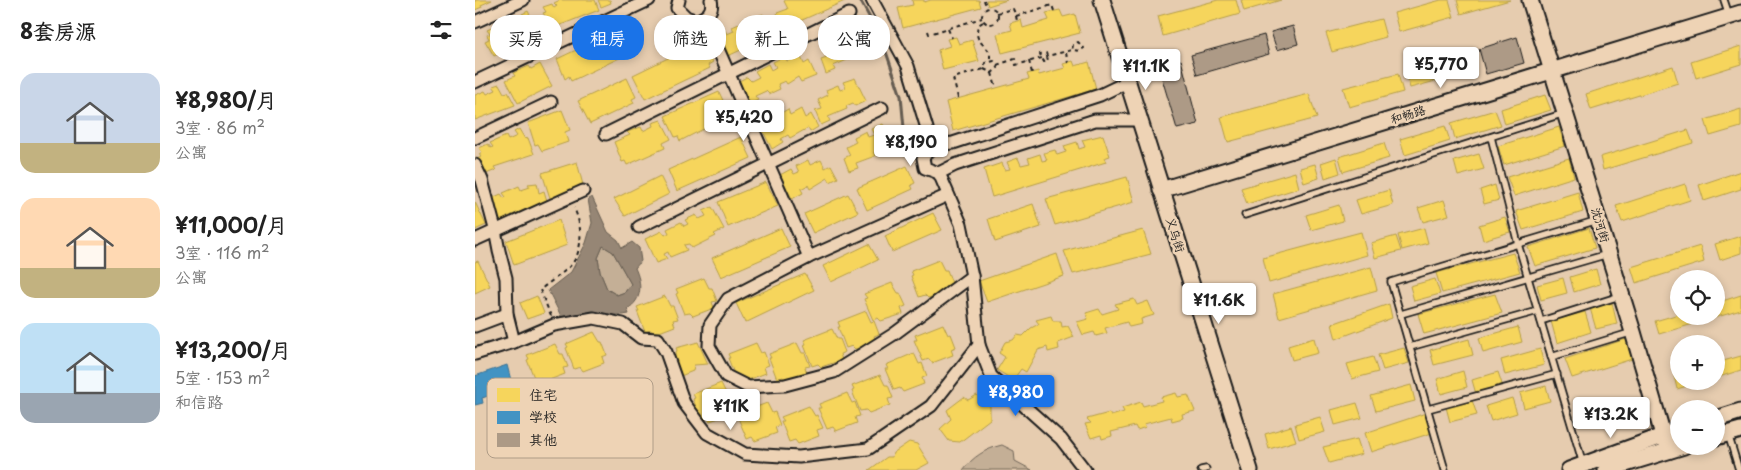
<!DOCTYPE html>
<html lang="zh">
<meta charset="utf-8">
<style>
:root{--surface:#fff;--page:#f2f2f2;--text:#222;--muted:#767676;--accent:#1a73e8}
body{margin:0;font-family:"Playpen Sans","LXGW WenKai TC",sans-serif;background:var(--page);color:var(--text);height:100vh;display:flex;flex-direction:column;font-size:19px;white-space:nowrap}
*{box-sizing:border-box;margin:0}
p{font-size:16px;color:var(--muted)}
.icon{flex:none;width:28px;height:28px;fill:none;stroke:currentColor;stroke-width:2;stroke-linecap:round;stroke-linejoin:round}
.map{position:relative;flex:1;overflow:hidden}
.drawer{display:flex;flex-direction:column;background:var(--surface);width:475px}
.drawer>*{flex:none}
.hud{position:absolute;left:15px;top:15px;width:475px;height:45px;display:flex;gap:10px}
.buttons{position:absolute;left:1195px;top:270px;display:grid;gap:10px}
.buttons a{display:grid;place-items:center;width:55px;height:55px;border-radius:50%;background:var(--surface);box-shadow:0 2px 8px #0003;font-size:25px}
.price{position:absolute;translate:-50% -42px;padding:0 11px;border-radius:5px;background:#fff;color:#222;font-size:16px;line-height:32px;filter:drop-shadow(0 1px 2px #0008)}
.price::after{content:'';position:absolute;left:50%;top:30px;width:15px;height:11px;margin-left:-8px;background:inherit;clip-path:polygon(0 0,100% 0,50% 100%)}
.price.active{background:var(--accent);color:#fff}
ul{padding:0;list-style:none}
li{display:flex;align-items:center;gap:15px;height:125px;padding:0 20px}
li span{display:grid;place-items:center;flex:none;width:140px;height:100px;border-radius:15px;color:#555}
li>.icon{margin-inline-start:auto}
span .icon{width:60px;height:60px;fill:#fffc;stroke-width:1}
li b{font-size:21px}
h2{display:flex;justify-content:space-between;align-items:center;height:60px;padding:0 20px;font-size:21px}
.tag{padding:0 18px;border-radius:20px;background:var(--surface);box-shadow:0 2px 8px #0003;font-size:18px;line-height:45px}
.tag.active{background:var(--accent);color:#fff}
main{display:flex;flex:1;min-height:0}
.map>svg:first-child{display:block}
.green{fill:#c4af96;stroke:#706659}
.water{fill:#968674;stroke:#655c51;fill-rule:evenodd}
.homes{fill:#f6d55c;stroke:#b59e49}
.schools{fill:#4393c3;stroke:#376f91}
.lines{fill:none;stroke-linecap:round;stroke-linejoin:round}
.stream{stroke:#655c51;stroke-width:3}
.building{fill:#ad9a86;stroke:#1c1c1c}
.service-casing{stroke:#1c1c1c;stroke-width:9}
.minor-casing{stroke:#1c1c1c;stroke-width:15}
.tertiary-casing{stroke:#1c1c1c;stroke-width:19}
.path{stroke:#1c1c1c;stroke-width:2;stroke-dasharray:4 4;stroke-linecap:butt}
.service{stroke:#eed3b5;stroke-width:5.5}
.minor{stroke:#eed3b5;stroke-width:11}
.tertiary{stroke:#eed3b5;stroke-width:15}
.labels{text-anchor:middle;stroke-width:5;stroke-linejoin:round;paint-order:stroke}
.street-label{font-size:12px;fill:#1c1c1c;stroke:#eed3b5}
.key{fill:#eed3b5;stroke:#af9c87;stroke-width:1}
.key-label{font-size:14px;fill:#1c1c1c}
</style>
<main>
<section class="drawer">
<h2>8套房源<svg class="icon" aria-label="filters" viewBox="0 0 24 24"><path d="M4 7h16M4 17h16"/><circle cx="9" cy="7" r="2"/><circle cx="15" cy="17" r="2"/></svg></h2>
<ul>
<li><span style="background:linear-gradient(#c9d6e8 70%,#c2b280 0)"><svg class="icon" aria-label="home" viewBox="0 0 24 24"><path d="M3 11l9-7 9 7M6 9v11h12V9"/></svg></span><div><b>¥8,980/月</b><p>3室 · 86 m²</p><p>公寓</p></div></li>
<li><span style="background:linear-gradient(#ffd9b3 70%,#c2b280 0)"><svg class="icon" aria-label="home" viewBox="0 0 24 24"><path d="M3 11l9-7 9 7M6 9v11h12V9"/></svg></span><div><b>¥11,000/月</b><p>3室 · 116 m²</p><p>公寓</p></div></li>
<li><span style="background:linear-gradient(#bfe0f5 70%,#9aa5b1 0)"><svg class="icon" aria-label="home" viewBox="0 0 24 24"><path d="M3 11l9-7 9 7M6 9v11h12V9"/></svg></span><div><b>¥13,200/月</b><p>5室 · 153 m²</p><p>和信路</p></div></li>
</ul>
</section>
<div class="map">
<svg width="1266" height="470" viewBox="0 0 1266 470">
<rect width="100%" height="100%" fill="#e6ccaf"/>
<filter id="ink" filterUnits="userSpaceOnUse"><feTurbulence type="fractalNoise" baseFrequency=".02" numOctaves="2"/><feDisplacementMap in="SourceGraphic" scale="10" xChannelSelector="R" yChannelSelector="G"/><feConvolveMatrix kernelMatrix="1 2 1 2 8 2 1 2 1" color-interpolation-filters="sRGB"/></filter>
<g filter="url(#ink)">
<!-- green -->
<g class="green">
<path d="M128,246L138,252L156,284L150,292L142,295L132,289L125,272L123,258Z"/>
<path d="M527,445L539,451L540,461L557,470H488C498,457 510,449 527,445Z"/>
</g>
<!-- water -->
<path class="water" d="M117,197L133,232L143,240L147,248L157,242L164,248L166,261L160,268C167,283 168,300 152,309L154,314C141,317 128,312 114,313C105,313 96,315 87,318L73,290L96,272L111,243L117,223L113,199ZM128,246L138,252L156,284L150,292L142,295L132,289L125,272L123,258Z"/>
<!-- homes -->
<g class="homes">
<path d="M0,0H17L6,5L7,7L0,10Z"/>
<path d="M85,0H120L124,10L83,26L84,29L74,33L66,19L70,16L68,13L71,12L68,7L77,4L79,8L82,6L79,3Z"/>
<path d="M123,0H135L136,3L126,7Z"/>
<path d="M311,0H372L316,25L318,30L306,35L301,24L306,22L302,13L313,9L309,1Z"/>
<path d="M437,0H449V2L456,0H504L506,7L428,28L423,8L438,5Z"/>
<path d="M511,0H532L513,6Z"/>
<path d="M743,0H761L765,14L688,36L683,16Z"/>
<path d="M766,0H806L769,11Z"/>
<path d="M966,0H974L979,17L924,32L919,13Z"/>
<path d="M982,0H1035L986,14Z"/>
<path d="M585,10L588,17L600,14L605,33L527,53L522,34L537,30L535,23L546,20L548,28L574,20L571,13Z"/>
<path d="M53,11L58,21L61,20L69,32L27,49L29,51L19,56L10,41L14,39L12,35L15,34L12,30L21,26L24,30L26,29L23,25L39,18L41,21L50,18L47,14Z"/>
<path d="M288,14L292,25L296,24L301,33L297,35L299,39L285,45L283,42L253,56L243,34L250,30L252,34L259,31L257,27Z"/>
<path d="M906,19L911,37L857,52L851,33Z"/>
<path d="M152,26L161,45L158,46L160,49L155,51V53L96,81L94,76L90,79L82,59Z"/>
<path d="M385,27L397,51L385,55L383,52L376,55L377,58L358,66L360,70L351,74L346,60L352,58L348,49L359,44L356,39L368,34L370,39L376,37L373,31Z"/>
<path d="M481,37L484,44L497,40L504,61L468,70L463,50L475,46L472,39Z"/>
<path d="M228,41L238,62L233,65L235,68L170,99L158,75Z"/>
<path d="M1266,46V64L1221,78L1216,62Z"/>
<path d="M985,54L990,73L935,88L930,69Z"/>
<path d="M325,55L329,64L334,61L341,76L326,82L323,77L312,84L310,81L303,84L305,89L294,94L291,91L280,96L283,100L275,104L264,81L272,77L276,81L284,77L280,71L293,64L296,70L301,67L298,62L310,56L312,61Z"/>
<path d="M598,61L600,66L614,62L621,89L478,131L471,102L554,79L552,74L563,71L564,75L590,68L588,64Z"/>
<path d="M65,64L77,86L43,103L31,80L40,76L38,73L54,66L56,69Z"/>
<path d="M1198,66L1203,83L1116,110L1111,94Z"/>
<path d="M923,74L928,92L874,107L868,88Z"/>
<path d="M152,78L161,97L157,99L159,103L115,124L103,101Z"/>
<path d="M380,78L391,101L380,106L378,103L371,106L372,109L353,117L355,121L346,125L340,111L347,109L343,100L353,95L351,90L363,85L365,90L371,88L368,82Z"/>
<path d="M24,84L29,93L33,92L40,105L0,120V95L10,91L12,94L21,90L18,86Z"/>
<path d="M244,92L253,111L248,113L250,118L205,141L203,136L200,137L190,116Z"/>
<path d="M834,94L842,118L753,142L746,117Z"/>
<path d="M1070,95L1076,110L1030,124L1026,109Z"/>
<path d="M313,109L315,115L326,109L330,118L336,114L343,127L335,132L333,128L315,138L313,135L306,139L308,142L297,149L285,125L296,118L299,124L304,121L301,116Z"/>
<path d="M1266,109V127L1235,136L1230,120Z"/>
<path d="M87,110L95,130L90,132L93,142L67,151L63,144L60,145L53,123Z"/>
<path d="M1020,110L1026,125L980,139L976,123Z"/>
<path d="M186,120L196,139L188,143L190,148L152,165L150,161L147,162L139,142L155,135L152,132L166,127L168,131L178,126L177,123Z"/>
<path d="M408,124L420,148L408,152L406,149L399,152L400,156L381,163L383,168L374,171L369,158L375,155L371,147L381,142L379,137L391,131L393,137L399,135L396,129Z"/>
<path d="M970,126L975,141L930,155L925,139Z"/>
<path d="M1084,127L1090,146L1029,165L1023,146Z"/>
<path d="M44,129L50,139L53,138L59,154L19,167L21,170L11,174L2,159L6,157L4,154L7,152L4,148L13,144L16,148L18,147L15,143L31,136L33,140L42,136L39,132Z"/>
<path d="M1213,130L1218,143L1128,170L1125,157Z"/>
<path d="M628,135L635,156L629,158L631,162L517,197L509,169L527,163L530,170L535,169L532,162L543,158L546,165L555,163L553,158L565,154L567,161L572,160L569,153L580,150L582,155L591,152L589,146L602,142L604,149L610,147L607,140Z"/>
<path d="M266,137L276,158L202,191L193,170Z"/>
<path d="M909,143L914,158L868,172L864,157Z"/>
<path d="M1004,154L1009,169L983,176L979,161Z"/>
<path d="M861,158L865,173L850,178L846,163Z"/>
<path d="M1094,158L1099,177L1039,196L1032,177Z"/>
<path d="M333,160L335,165L346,160L350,168L356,165L363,178L355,182L353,178L335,189L333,185L326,189L328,193L317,199L305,175L316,169L319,174L324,172L321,166Z"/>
<path d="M102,162L108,185L76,201L67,173Z"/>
<path d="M840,164L844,178L829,183L825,168Z"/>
<path d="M432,166L440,183L436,185L438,189L392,210L382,188Z"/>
<path d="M1266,171V189L1229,201L1224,185Z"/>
<path d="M820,172L824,188L772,204L766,188Z"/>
<path d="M185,176L194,194L150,216L139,199Z"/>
<path d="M652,177L659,202L580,225L571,199Z"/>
<path d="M291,182L303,206L253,227L243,202Z"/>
<path d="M62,183L64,193L69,191L72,201L32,217L34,219L24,224L17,203L20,202L17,198L26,194L29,198L31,197L28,193L44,186L46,190L55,187L53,184Z"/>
<path d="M1210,184L1215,200L1147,222L1141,206Z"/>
<path d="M1020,185L1024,200L1009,204L1005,190Z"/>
<path d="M914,190L918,205L886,214L881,200Z"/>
<path d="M1103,192L1108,212L1048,230L1041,211Z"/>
<path d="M373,194L383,212L338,233L329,214Z"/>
<path d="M969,200L974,215L948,222L943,208Z"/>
<path d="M0,202L11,225L0,230Z"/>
<path d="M558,204L566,227L520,242L513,219Z"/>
<path d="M864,205L868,221L836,230L831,215Z"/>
<path d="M237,207L249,229L239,234L241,236L217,248L214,244L209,245L212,250L195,257L193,252L189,254L192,259L181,263L170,239L187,231L190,235L194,233L192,229L206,222L209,226L213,224L210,220L221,215L224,219L231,216L228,211Z"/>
<path d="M458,213L467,230L417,252L410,236Z"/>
<path d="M1030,217L1035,232L1008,240L1004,225Z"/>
<path d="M84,220L92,245L39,265L31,241Z"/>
<path d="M306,228L315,247L246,277L237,258Z"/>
<path d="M949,228L953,243L927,250L923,235Z"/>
<path d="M1114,228L1120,248L1060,266L1053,247Z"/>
<path d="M668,230L676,254L598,274L589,251Z"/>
<path d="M886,232L892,255L794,283L788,258Z"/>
<path d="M921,236L926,251L900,258L896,243Z"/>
<path d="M1266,236V253L1245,260L1240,244Z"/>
<path d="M394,244L403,260L356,282L348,266Z"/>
<path d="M1225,246L1229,262L1161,283L1156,267Z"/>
<path d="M1038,253L1045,272L967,293L961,273Z"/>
<path d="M582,254L589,276L512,302L504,281Z"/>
<path d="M464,260L469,270H472L477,283L472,285L474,291L453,298L450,295L444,297L436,276L438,275L436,271Z"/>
<path d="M3,261L15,286L0,293V262Z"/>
<path d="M896,267L902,290L804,318L798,294Z"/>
<path d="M1121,269L1125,284L1099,292L1095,277Z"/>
<path d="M330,274L339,290L270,323L261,303Z"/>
<path d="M229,278L234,288H237L242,301L237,302L239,308L218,316L215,313L209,314L201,294L203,293L201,289Z"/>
<path d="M1088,278L1092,293L1066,300L1062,285Z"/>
<path d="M960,279L965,294L939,301L935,286Z"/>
<path d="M417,283L423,293H425L431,306L426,308L428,314L406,321L403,318L398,320L389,299L392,298L389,294Z"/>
<path d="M1020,294L1027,313L949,334L943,314Z"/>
<path d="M1266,295V310L1184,334L1180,321L1204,314V316H1241V303Z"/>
<path d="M62,296L69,313L52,319L45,303Z"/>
<path d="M190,296L195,306H198L203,319L198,320L200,326L179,334L176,330L170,332L162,311H164L162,307Z"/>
<path d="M659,299L662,305L673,301L679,315L666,319L667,324L654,327L652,322L630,328L632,333L621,336L619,332L608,335L602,322L613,319L611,313L624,309L627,314L643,309L640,304Z"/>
<path d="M1137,303L1142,324L1121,329L1115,308Z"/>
<path d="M914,304L917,318L861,339L857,324Z"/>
<path d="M391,311L396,322L399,321L404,334L399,336L401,342L380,349L377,346L371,348L363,327H365L363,322Z"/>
<path d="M1110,312L1116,332L1082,343L1076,321Z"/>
<path d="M576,316L578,321H586L587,327L593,326L599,337L583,343L584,349L573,352L572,347L563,350L551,372L546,369L538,380L522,370L530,357L524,353L530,342L538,340L542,335L548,336L556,328L564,324L561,320Z"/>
<path d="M468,324L473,335L476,334L481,347L476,349L478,355L457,363L454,359L448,361L439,340H442L440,335Z"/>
<path d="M1043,327L1047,342L1008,353L1004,338Z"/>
<path d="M357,329L362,339H365L370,352L365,354L367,360L346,367L343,364L337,366L329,345L331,344L329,340Z"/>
<path d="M119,332L125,342H127L132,355L127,357L129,363L108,371L105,367L99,369L91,348L93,347L91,344Z"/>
<path d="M839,338L843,353L817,360L813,346Z"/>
<path d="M994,339L998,355L959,365L955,350Z"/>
<path d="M1151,339L1157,359L1097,378L1090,359Z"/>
<path d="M223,342L233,364L219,365L218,371L203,377L198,360L202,350L201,348Z"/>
<path d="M281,343L286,353L289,352L294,365L289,367L291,373L270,381L267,377L261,379L253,358H255L253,354Z"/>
<path d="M322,343L327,353H330L335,366L330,367L332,373L311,381L308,377L302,379L294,358H296L294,354Z"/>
<path d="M80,344L85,354H88L93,367L88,368L90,374L69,382L66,378L60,380L52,360L54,359L52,355Z"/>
<path d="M929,348L934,363L908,370L903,355Z"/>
<path d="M1065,349L1069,365L1030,375L1026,360Z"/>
<path d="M439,353L444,364L447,363L452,376L447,378L449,384L428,392L425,388L419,390L410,369H413L411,365Z"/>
<path d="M1266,356V370L1241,378V363Z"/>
<path d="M898,357L903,372L877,379L872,364Z"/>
<path d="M988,371L992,387L966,394L962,379Z"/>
<path d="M1023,372L1028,387L1001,394L997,380Z"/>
<path d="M405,375L410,385H413L418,398L413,399L415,405L394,413L391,410L385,411L377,391L379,390L377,386Z"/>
<path d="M1204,375V381H1229L1202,389L1199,376Z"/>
<path d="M246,383L251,393H254L259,406L254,408L256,414L235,421L232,418L226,420L218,399L220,398L218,394Z"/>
<path d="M936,385L940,401L901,411L896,396Z"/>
<path d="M1071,386L1075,401L1049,408L1045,393Z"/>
<path d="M372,393L377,403L380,402L385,416L380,417L382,423L361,431L358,427L352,429L343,408H346L344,404Z"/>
<path d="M701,393L703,397L713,395L720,411L707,414L708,418L697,421L696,417L669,424L671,427L662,430L660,426L636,432L637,436L627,439L626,435L616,438L610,424L616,423L612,419L634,413L636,416L649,412L647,408L666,402L668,406L687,401L686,397Z"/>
<path d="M502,395L515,406V419L485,442L474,441L465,429L476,419L472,410L489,397L493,400Z"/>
<path d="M1037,398L1042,413L1016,421L1011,406Z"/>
<path d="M997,400L1002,415L975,422L971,407Z"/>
<path d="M292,403L297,413L300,412L305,425L300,427L302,433L280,441L277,437L272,439L263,418H266L263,414Z"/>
<path d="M882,403L887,418L860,425L856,410Z"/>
<path d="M334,406L340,416L342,415L348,428L342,430L344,436L323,444L320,440L314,442L306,421H309L306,417Z"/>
<path d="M951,413L957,433L896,452L890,433Z"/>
<path d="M845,417L850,432L824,439L820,424Z"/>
<path d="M816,426L821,441L794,449L790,434Z"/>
<path d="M882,439L887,454L854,463L848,447Z"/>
<path d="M434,442L442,444L454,463L441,470H394L412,457H417L418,453Z"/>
</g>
<!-- schools -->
<path class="schools" d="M32,365L38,388L7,398L8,403L0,405V376Z"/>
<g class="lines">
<!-- stream -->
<path class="stream" d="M385,0L407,40L426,96L429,128L444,145"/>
</g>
<!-- building -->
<g class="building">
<path d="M818,26L823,44L802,50L796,32Z"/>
<path d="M789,35L794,54L722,75L716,55Z"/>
<path d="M1042,37L1049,63L1011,74L1004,49Z"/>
<path d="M706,60L723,124L702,129L683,65Z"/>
</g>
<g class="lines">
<!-- service casing -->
<g class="service-casing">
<g id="service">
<path d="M1249,0L1254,15"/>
<path d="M1016,137L1043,244L1108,464"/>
<path d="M770,215L1090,113"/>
<path d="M926,314L1133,254"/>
<path d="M1066,321L1145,296"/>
<path d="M935,347L1063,311"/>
<path d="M1076,357L1158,332"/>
<path d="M953,409L1082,374"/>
<path d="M1253,434L1264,470"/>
<path d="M726,470L731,469"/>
<path d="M970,470L916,282L1123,220"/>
</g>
</g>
<!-- minor casing -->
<g class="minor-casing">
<g id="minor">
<path d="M204,0L202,8L211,17L222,21C231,16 239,12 236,0"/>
<path d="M397,0L433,66L457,145"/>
<path d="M229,17L334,257"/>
<path d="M0,22L48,0"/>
<path d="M0,82L174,0"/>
<path d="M652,82L625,95L478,143L457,145L448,158L450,168L464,173L480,165L620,120H664"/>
<path d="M131,134L374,14"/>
<path d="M0,138L76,102"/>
<path d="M0,165L7,180L19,225L24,251L31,278L32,314L39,342L79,325L119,318L148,324L166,338L183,339L191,352L209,403L232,433L270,454L324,457L393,449L456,406L504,345L497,276L486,224L464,173"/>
<path d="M473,195L334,257L253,299L235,325L234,346L251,376L273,387L310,385L359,372L419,334L497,276"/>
<path d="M164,227L407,108"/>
<path d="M0,240L108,191"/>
<path d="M0,326L32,314"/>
<path d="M504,345L516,376L586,439L610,470"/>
<path d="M0,354L39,342"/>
</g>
</g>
<!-- tertiary casing -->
<g class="tertiary-casing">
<g id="tertiary">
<path d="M627,0L775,470"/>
<path d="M1055,0L1158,332L1188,435L1195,450"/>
<path d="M686,190L1266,13"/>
<path d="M1241,419L1266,411"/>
<path d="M1241,437L1266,430"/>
<path d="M1094,470L1204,430"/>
<path d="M1131,470L1209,446"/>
</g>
</g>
<!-- path -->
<g class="path">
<path d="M509,0L512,9"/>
<circle cx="515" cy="16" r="8"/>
<path d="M522,13L538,9L541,16L577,5L579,11"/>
<path d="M541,16L542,21"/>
<path d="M508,22L503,25C499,43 508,41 515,53V61"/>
<path d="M473,29L477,38"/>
<path d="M453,31L454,34L507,18"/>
<path d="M591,53L593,63"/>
<path d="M572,56L573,61L569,62L565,54L571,53L572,56L597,50L605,51L609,48L603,42L598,45L597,50"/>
<path d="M554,61L557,73"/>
<path d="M522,65L523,68L517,73L509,69L510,63L519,61L522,65L540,59L541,65L567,58"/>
<path d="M517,73L521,88"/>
<path d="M483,98L478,78L509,69"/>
<path d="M76,316L65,290C74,282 89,273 96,265C109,250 107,225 99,208"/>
</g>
<!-- service -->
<use href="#service" class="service"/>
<!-- minor -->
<use href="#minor" class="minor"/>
<!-- tertiary -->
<use href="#tertiary" class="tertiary"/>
</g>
</g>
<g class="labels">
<!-- street labels -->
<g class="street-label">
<text transform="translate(933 115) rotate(-17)" y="4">和畅路</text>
<text transform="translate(1125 225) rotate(73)" y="4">沈河街</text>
<text transform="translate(700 235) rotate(72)" y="4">义乌街</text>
</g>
</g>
<!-- legend -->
<rect x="12" y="378" width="166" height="80" rx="8" class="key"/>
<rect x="22" y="388" width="23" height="14" fill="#f6d55c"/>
<rect x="22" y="411" width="23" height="13" fill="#4393c3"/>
<rect x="22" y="433" width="23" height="14" fill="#ad9a86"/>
<g class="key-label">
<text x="54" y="400">住宅</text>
<text x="54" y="422">学校</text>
<text x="54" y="445">其他</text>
</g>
</svg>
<div class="buttons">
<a><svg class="icon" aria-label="locate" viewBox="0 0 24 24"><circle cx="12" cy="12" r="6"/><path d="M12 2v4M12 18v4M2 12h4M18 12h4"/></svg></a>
<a>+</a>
<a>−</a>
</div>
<b class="price" style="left:966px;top:89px">¥5,770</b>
<b class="price" style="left:671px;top:91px">¥11.1K</b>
<b class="price" style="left:269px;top:142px">¥5,420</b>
<b class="price" style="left:436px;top:167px">¥8,190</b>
<b class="price" style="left:744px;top:325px">¥11.6K</b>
<b class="price active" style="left:541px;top:417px">¥8,980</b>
<b class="price" style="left:256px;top:431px">¥11K</b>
<b class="price" style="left:1136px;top:439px">¥13.2K</b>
<div class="hud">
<a class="tag">买房</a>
<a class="tag active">租房</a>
<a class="tag">筛选</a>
<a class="tag">新上</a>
<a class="tag">公寓</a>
</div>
</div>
</main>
